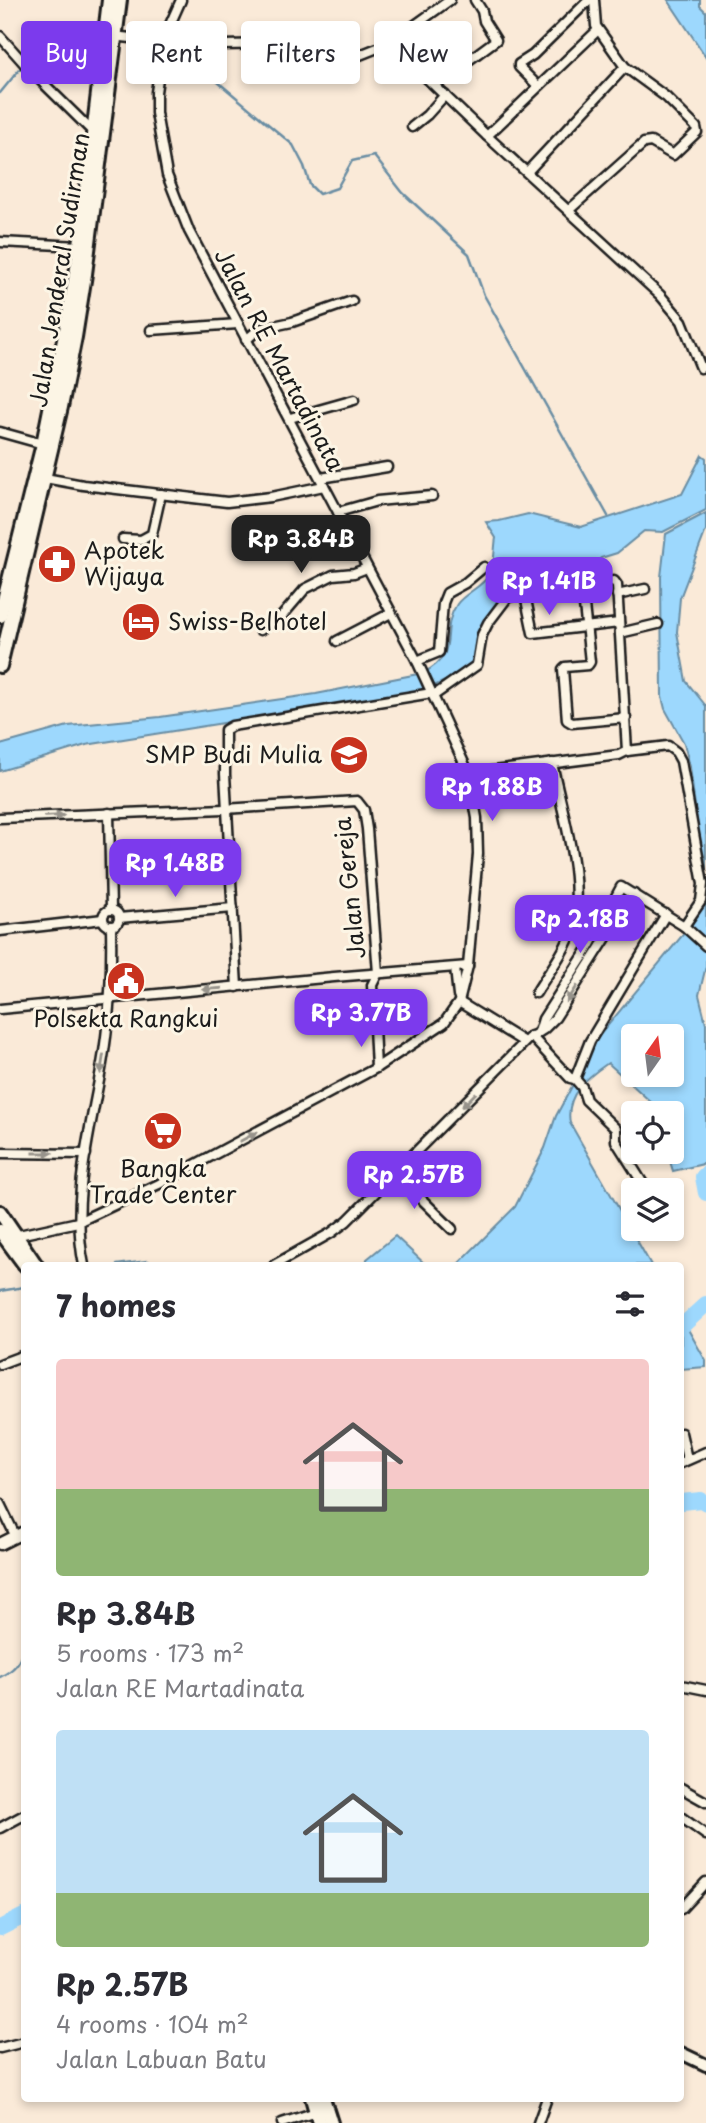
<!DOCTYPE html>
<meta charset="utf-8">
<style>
:root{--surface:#fff;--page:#f2f2f3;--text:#2b2b33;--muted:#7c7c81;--accent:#7c3aed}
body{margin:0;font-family:"Playpen Sans",sans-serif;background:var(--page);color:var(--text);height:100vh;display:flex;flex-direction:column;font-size:26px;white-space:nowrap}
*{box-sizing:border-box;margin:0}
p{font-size:23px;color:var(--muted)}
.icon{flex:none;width:38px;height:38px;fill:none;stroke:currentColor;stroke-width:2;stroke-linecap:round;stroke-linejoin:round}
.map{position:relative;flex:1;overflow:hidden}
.side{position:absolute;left:21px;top:1262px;width:663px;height:840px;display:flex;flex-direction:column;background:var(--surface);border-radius:7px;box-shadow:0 4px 10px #0003}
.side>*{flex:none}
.hud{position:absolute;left:21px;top:21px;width:665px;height:63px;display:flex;gap:14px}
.needle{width:46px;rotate:14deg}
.fabs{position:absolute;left:621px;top:1024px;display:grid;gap:14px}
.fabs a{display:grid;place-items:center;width:63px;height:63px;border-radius:7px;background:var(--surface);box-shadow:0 4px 10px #0003;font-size:35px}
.price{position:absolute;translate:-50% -60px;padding:0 16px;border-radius:14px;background:var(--accent);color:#fff;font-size:23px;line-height:46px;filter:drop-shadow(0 2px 4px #0008)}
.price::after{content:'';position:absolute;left:50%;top:42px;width:21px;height:16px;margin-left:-10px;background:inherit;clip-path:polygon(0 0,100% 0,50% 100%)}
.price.on{background:#222;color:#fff}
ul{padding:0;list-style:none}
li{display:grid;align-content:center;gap:14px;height:371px;padding:0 35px}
li span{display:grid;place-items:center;height:217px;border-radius:7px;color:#555}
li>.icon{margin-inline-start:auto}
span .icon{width:126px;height:126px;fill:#fffc;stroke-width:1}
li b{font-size:30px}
h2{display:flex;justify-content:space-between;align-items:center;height:84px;padding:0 35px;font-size:30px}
.chip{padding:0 24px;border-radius:7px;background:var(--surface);box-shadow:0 4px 10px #0003;font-size:24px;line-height:63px}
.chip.on{background:var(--accent);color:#fff}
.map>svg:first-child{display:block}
.water{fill:#9dd8fd;stroke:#698da3;stroke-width:2;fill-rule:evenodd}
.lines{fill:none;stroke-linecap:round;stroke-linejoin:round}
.stream{stroke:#698da3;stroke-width:2.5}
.river{stroke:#9dd8fd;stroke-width:16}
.minor-casing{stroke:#1c1c1c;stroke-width:13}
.tertiary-casing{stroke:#1c1c1c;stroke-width:15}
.secondary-casing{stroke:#1c1c1c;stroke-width:16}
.trunk-casing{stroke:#1c1c1c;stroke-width:18}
.minor{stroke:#fcf5e5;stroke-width:8}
.tertiary{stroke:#fcf5e5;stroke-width:10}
.secondary{stroke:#fcf5e5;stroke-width:10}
.trunk{stroke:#fcf5e5;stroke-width:12}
.oneway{fill:#97938b}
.labels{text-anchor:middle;stroke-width:6;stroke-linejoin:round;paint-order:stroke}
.street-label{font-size:23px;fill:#1c1c1c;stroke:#fcf5e5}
.poi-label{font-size:23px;fill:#1c1c1c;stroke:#fcf5e5;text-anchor:start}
</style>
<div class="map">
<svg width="706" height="2123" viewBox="0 0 706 2123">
<rect width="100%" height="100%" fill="#faead8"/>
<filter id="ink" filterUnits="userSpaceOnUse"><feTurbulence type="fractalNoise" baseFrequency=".0143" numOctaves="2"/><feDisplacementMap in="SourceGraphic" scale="14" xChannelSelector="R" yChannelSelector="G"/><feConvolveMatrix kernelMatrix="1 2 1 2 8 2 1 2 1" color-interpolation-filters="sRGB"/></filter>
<g filter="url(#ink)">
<!-- water -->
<g class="water">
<path d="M668,0H700V6L706,12V57Z"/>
<path d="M702,455L706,458V510L663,532L644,531L617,553L601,558L590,569L572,578L521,589L500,602L470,665L456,676L423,691L86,745L0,771V745L68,726L160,717L316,694L423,673C462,653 438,632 457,604C465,593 482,587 489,575C495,567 494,548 496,538L486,522L499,521L528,514L581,527L682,494Z"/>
<path d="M706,513V530L680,598L677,632L686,681L706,706V893L690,767L684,743L665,709L662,697L661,577L666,534Z"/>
<path d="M706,895V966L699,995L706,1023V1160L703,1164L673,1171L667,1152H672V1113H655L652,1103L608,1063C586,1078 565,1095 570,1123L651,1265H457L515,1207L545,1148L556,1116L599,1036L691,925ZM634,1036H672V1074H634Z"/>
<path d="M395,1236L426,1265H366L367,1259Z"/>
<path d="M681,1317L706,1361V1367L681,1369Z"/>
</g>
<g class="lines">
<!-- stream -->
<g class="stream">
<path d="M171,48L204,53L212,77L293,145L304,166L310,185L319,194L337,188L352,161L374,156L403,193L469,254L484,295L608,516"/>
<path d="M0,93L23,65L60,42L97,46"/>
<path d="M117,1265L148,1261L152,1265"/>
<path d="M0,1291L24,1287"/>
<path d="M0,1677C14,1670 20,1663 24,1648"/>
</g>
<!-- river -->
<g class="river">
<path d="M706,1174L703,1177L706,1193"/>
<path d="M681,1327L706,1304"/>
<path d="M681,1502L701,1500L706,1503"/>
<path d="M0,1928L24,1916"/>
</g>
<!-- minor casing -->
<g class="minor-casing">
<g id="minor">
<path d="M0,36L31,71L93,132"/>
<path d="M113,36L140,39H181L223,45L277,44L285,49L296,69L312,74L390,43L487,136L660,295L682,321L701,368"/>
<path d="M390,43L450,0"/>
<path d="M435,85L496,40L484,21L482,11L475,0"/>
<path d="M538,86L519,67V64L533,55L589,0"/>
<path d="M412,127L427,115L445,95"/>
<path d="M487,136L598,30"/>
<path d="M527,172L625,67"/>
<path d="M569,210L644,143L651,142L673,155L697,132L696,127L666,97L625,67L596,26L594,0"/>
<path d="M0,242L80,246"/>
<path d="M151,330L238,324"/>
<path d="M246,340L259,329L292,322L352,301"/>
<path d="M290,418L354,400"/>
<path d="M0,432L43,444"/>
<path d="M45,478L83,485L227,502L271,497L324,486"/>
<path d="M321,478L387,467"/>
<path d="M338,512L377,501L432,496"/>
<path d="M123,539L141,540L152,534L161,494"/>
<path d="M524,590L533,633L619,623"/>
<path d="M617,595L645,589"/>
<path d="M584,605L590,662L588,665L565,667L563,669L567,720L572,723L626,718"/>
<path d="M260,630L282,616L305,589L333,575L354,573L367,568"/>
<path d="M620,633L658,624"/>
<path d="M337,641L391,613"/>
<path d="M417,661L439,652L443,603L447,593L465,583L484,567"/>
<path d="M433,696L477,665L482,635L488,623L507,598L530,589L614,581L617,585L627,751"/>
<path d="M469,774L619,755L627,751L668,746L676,752L681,761L703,884L701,901L684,926L706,946"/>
<path d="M109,813L111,910"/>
<path d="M0,818L224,809L357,801L364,810L367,829L378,973"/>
<circle cx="111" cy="918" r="8"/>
<path d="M119,918L233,908"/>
<path d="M0,931L103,919"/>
<path d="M455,968L458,996"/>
<path d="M237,987L225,774V730L232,726L432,693"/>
<path d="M536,993C547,974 564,954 571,933C586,883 562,812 552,763"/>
<path d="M459,1002L524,1042"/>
<path d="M0,1009L334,977L468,966"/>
<path d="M539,1032L543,1019L586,952L621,887L684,926"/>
<path d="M531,1036L570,1078L575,1079L590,1041L666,914"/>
<path d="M376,1068L372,985L378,973"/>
<path d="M575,1079L582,1087L586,1100L616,1129V1141L647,1190"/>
<path d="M0,1153L86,1154"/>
<path d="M395,1173L452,1229"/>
<path d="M14,1236L78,1222L159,1184L376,1068L444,1023L459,1002L468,966L478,854L477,818L469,774L417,661L189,231L167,175L156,113V92L164,38L181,0"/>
<path d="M84,1265C70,1200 91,1129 102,1064C110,1018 112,973 111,926"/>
<path d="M274,1265L331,1233L347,1221L528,1039L544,1029L555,1018L634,894"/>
<path d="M0,1364L24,1355"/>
<path d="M681,1433L687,1459"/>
<path d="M681,1463L706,1452"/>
<path d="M0,1504L16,1537"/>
<path d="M681,1685L706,1690"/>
<path d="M681,1788L706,1802"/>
<path d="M681,1817L706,1835"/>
<path d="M0,1828L24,1815"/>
<path d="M681,1909L706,1882"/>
<path d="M0,2048L24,2042"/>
<path d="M282,2123L316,2112"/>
<path d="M538,2123L547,2098"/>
</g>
</g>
<!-- tertiary casing -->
<g class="tertiary-casing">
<path id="tertiary" d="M0,1544L24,1532"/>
</g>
<!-- secondary casing -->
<g class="secondary-casing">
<path id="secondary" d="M681,2053L706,2065"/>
</g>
<!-- trunk casing -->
<g class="trunk-casing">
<g id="trunk">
<path d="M0,616L43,444L68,320L78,262L109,0"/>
<path d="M0,666L61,407L75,337L85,274L120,0"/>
<path d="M0,1212L36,1265"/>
<path d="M0,1231L25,1265"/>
<path d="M312,2098L319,2123"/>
<path d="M323,2098L331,2123"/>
</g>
</g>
<!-- minor -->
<use href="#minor" class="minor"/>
<!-- tertiary -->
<use href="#tertiary" class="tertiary"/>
<!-- secondary -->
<use href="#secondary" class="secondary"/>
<!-- trunk -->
<use href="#trunk" class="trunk"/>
</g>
<!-- one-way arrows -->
<defs><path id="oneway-solid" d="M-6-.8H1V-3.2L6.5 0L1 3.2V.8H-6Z" transform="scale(1.75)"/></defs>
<g class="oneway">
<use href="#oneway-solid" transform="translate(54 816) rotate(-2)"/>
<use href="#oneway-solid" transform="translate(212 989) rotate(176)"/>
<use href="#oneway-solid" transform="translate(572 994) rotate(123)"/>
<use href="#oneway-solid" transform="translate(102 1064) rotate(99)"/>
<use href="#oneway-solid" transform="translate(469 1100) rotate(134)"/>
<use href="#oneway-solid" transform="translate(248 1137) rotate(-28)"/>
<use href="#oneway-solid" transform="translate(43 1153)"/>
</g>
</g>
<!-- icons -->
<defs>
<g id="pharmacy-disc" transform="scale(2.0125)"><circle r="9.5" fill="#c8321e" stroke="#fcf5e5"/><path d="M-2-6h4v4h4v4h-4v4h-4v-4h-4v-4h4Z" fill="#fff"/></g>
<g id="hotel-disc" transform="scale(2.0125)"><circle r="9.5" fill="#c8321e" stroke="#fcf5e5"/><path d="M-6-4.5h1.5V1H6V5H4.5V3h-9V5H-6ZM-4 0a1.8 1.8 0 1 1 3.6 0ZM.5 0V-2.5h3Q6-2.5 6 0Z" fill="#fff"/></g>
<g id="school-disc" transform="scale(2.0125)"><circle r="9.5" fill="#c8321e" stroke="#fcf5e5"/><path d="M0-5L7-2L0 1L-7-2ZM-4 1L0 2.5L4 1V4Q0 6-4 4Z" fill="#fff"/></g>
<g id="civic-disc" transform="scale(2.0125)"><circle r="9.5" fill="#c8321e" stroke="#fcf5e5"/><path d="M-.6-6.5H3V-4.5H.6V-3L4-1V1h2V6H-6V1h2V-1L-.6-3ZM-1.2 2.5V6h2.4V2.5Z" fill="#fff"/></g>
<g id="supermarket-disc" transform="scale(2.0125)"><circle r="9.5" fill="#c8321e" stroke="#fcf5e5"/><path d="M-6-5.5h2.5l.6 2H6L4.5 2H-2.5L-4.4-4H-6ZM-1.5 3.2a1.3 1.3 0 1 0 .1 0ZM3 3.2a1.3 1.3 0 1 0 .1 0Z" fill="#fff"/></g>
</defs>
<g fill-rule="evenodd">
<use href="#pharmacy-disc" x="57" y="564"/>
<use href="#hotel-disc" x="141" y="622"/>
<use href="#school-disc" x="349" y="755"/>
<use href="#civic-disc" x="126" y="981"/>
<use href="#supermarket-disc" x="163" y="1131"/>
</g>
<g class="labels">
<!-- street labels -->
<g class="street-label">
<text transform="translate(60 270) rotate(-81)" y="8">Jalan Jenderal Sudirman</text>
<text transform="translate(279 360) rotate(62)" y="8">Jalan RE Martadinata</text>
<text transform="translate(350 888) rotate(-96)" y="8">Jalan Gereja</text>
</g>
<!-- poi labels -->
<g class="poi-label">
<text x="84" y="559">Apotek<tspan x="84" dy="26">Wijaya</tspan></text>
<text x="168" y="630">Swiss-Belhotel</text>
<text x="322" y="763" text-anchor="end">SMP Budi Mulia</text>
<text x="126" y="1027" text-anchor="middle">Polsekta Rangkui</text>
<text x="163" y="1177" text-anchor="middle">Bangka<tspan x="163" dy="26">Trade Center</tspan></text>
</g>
</g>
</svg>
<div class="fabs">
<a><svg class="needle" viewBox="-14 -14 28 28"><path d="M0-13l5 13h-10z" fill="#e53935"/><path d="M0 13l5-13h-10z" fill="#7c7c81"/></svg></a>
<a><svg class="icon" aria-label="locate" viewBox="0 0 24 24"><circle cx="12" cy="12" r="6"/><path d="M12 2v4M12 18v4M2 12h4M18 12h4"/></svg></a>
<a><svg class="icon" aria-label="layers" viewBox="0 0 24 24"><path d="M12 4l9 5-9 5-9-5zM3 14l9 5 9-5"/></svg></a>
</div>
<b class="price on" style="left:301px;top:575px">Rp 3.84B</b>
<b class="price" style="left:549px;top:617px">Rp 1.41B</b>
<b class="price" style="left:492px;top:823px">Rp 1.88B</b>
<b class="price" style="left:175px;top:899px">Rp 1.48B</b>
<b class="price" style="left:580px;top:955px">Rp 2.18B</b>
<b class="price" style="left:361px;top:1049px">Rp 3.77B</b>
<b class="price" style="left:414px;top:1211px">Rp 2.57B</b>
<div class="hud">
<a class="chip on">Buy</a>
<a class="chip">Rent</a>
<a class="chip">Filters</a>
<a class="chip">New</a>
</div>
<section class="side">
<h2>7 homes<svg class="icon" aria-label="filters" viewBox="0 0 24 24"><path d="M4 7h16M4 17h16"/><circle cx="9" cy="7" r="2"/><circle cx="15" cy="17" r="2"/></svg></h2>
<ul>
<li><span style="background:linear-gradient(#f6c9c9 60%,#8fb573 0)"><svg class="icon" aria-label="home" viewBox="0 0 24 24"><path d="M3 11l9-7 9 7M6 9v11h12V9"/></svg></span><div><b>Rp 3.84B</b><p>5 rooms · 173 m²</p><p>Jalan RE Martadinata</p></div></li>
<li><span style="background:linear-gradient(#bfe0f5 75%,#8fb573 0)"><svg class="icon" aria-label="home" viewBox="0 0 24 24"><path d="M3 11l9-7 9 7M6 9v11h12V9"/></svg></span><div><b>Rp 2.57B</b><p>4 rooms · 104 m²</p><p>Jalan Labuan Batu</p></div></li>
</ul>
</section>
</div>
